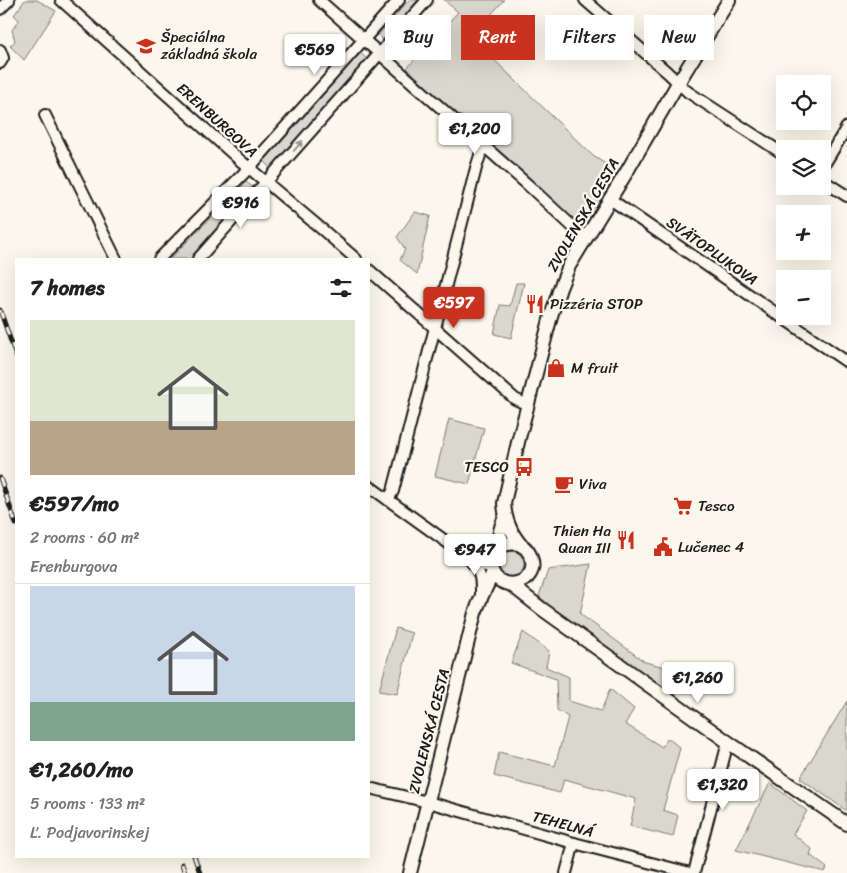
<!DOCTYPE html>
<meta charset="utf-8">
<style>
:root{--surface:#fff;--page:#f6f6f6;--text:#222;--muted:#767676;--line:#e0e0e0;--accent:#c8321e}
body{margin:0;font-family:Sriracha,sans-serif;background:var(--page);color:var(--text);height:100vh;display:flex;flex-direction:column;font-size:19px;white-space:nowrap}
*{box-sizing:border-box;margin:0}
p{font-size:16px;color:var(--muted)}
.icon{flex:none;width:28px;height:28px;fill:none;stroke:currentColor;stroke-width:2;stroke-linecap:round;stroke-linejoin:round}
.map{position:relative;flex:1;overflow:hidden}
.sheet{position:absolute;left:15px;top:258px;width:355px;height:600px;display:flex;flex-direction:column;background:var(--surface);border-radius:0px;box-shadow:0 5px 20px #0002}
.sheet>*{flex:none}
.hud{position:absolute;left:385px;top:15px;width:386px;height:45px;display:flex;gap:10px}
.tools{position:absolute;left:776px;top:75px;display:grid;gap:10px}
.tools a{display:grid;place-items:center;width:55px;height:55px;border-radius:0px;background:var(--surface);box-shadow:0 5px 20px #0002;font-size:25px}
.price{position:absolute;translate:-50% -42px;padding:0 11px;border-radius:5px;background:#fff;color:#222;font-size:16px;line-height:32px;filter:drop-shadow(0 1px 2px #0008)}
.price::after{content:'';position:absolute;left:50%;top:30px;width:15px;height:11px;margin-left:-8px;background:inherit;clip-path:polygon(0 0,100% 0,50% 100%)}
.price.on{background:var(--accent);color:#fff}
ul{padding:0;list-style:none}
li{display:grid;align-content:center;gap:10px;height:265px;padding:0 15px}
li+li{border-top:1px solid var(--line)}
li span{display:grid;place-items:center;height:155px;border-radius:0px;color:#555}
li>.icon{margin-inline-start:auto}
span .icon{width:90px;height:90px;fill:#fffc;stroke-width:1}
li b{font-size:21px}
h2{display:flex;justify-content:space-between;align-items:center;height:60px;padding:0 15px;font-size:21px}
.chip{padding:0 18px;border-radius:0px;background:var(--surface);box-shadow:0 5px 20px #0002;font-size:18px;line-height:45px}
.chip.on{background:var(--accent);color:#fff}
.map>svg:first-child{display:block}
.green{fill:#dad7ce;stroke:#7b7a75}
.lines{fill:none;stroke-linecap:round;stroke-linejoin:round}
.minor-casing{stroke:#1c1c1c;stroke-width:14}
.tertiary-casing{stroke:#1c1c1c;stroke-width:16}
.minor{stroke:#fbf7ec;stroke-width:10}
.tertiary{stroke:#fbf7ec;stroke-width:12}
.rail-casing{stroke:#1c1c1c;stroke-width:5}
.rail{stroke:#fbf7ec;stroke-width:3;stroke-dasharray:9;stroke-linecap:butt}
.oneway{fill:#97948e}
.labels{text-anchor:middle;stroke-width:4.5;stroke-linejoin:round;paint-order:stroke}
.poi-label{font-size:15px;fill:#1c1c1c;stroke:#fbf7ec;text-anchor:start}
.street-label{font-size:15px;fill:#1c1c1c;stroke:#fbf7ec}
</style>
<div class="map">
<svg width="847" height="873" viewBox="0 0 847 873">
<rect width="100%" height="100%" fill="#fbf7ec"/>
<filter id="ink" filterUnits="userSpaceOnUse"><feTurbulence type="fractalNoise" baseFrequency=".02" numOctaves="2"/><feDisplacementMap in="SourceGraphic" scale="10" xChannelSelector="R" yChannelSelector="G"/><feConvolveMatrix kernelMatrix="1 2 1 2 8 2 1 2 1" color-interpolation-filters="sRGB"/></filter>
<g filter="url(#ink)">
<!-- green -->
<g class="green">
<path d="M25,0H37L56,11L24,60L10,46L15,41L12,30L19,20L14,15Z"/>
<path d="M409,0H419L383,40L378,35Z"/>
<path d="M444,0H504L478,29L482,48L593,156L618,172L581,235L407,68L458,12Z"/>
<path d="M360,53L367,59L270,168L263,161Z"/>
<path d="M246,182L254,188L190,259H170Z"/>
<path d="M415,212L430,216L417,274L400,260L405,249L397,237Z"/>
<path d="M516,283H524L511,338L494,334L500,305L510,306Z"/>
<path d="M449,419L484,428L469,484L435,476Z"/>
<circle cx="511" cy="564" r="13"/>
<path d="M591,564L580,614L645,662L677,670L664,689L556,612L539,596L548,570Z"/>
<path d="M396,628L412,633L397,694L379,691Z"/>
<path d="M523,632L549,651L546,667L569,677V701L601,711L610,689L634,709L625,724L662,747L668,738L680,748L663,810L678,815L673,837L630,826L636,799L564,779L560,793L494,776L499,752L555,766L568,717L557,710L556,679L511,663Z"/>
<path d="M847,701V811L800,778Z"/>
<path d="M770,783L807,811L793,834L812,849L810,855L827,868L825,872L736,850Z"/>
</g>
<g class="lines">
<!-- minor casing -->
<g class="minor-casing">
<g id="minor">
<path d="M61,0L242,162L324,231L356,259"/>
<path d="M319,0L528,185L573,227L586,237"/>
<path d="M585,0L667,72L688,92L785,155"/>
<path d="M0,9L9,0"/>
<path d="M0,50L3,58L0,63"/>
<path d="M45,115L116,259"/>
<path d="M822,168L847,127"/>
<path d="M822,180L847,196"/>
<path d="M610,199L847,362"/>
<path d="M159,259L249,168L399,0"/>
<path d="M198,259L427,0"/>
<path d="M369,270L515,399L528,405"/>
<path d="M369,486L469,558L492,569"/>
<path d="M388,500L393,491L476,168L483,146"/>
<path d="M471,561C482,574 481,580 481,596"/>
<path d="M369,788L428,802L574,843L690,873"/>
<path d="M566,873L574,843"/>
<path d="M694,873L728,742"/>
</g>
</g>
<!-- tertiary casing -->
<g class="tertiary-casing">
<g id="tertiary">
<path d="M522,546C511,534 505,519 504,503L519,438L551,316L560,288L569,266L626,173L678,83L729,0"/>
<path d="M498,548C509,541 524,541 530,555C544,586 492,596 491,564C491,556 496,553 498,547C500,542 499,536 500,531C501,526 503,521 505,517"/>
<path d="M510,584L542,609L728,742L847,824"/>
<path d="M410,873L475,613L481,598L493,573"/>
</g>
</g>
<!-- minor -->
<use href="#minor" class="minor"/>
<!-- tertiary -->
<use href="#tertiary" class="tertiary"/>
<!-- rail casing -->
<g class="rail-casing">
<g id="rail">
<path d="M0,310L16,356"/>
<path d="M0,478L16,524"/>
<path d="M194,856L200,873"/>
<path d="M182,864L185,873"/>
</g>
</g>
<!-- rail -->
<use href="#rail" class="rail"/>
</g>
<!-- one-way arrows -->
<defs><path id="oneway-solid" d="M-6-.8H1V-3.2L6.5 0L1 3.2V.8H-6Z" transform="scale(1.25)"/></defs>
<use class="oneway" href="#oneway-solid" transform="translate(298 146) rotate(-49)"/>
</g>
<!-- icons -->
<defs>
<g id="school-bare" transform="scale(1.5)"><path d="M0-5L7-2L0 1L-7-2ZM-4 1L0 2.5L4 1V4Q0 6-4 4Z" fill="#c8321e" stroke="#fbf7ec" stroke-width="2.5" paint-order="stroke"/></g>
<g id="restaurant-bare" transform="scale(1.5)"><path d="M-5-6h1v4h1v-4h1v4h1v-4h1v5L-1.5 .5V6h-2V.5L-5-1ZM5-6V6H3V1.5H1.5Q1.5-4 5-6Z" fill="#c8321e" stroke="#fbf7ec" stroke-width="2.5" paint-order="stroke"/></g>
<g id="shop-bare" transform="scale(1.5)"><path d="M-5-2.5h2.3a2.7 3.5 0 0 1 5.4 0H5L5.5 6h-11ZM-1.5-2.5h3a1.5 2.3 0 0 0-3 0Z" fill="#c8321e" stroke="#fbf7ec" stroke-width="2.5" paint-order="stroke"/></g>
<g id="bus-bare" transform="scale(1.5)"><path d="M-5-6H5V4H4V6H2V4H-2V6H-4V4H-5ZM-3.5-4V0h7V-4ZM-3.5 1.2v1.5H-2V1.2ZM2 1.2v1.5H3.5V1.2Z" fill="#c8321e" stroke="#fbf7ec" stroke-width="2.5" paint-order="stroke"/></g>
<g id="cafe-bare" transform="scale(1.5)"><path d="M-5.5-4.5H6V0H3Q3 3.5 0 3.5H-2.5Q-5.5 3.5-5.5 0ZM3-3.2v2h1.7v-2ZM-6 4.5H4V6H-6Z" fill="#c8321e" stroke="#fbf7ec" stroke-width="2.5" paint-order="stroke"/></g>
<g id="supermarket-bare" transform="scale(1.5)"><path d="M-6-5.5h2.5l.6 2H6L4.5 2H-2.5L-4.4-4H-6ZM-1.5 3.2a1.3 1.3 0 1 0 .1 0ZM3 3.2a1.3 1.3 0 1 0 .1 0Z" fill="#c8321e" stroke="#fbf7ec" stroke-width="2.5" paint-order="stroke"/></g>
<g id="civic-bare" transform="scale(1.5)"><path d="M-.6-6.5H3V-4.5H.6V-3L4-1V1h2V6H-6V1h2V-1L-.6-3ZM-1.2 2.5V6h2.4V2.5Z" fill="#c8321e" stroke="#fbf7ec" stroke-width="2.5" paint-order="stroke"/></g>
</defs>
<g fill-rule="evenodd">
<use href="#school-bare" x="146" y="46"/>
<use href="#restaurant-bare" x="535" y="304"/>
<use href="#shop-bare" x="556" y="368"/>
<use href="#bus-bare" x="524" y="467"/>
<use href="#cafe-bare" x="564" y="484"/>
<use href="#supermarket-bare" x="683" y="506"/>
<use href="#restaurant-bare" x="626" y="540"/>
<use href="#civic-bare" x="663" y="547"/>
</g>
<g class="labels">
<!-- poi labels -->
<g class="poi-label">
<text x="161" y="42">Špeciálna<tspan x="161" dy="17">základná škola</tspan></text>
<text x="550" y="309">Pizzéria STOP</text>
<text x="571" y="373">M fruit</text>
<text x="509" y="472" text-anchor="end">TESCO</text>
<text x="579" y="489">Viva</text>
<text x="698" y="511">Tesco</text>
<text x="611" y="536" text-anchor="end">Thien Ha<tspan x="611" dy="17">Quan III</tspan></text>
<text x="678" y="552">Lučenec 4</text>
</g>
<!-- street labels -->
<g class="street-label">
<text transform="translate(217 120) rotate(42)" y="5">ERENBURGOVA</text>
<text transform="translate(583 215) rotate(-60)" y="5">ZVOLENSKÁ CESTA</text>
<text transform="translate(712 251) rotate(35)" y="5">SVÄTOPLUKOVA</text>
<text transform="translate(429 731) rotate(-76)" y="5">ZVOLENSKÁ CESTA</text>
<text transform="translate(563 824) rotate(15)" y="5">TEHELNÁ</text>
</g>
</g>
</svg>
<div class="tools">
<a><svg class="icon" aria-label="locate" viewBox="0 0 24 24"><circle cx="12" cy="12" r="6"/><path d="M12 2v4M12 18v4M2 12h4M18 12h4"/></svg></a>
<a><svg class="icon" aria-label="layers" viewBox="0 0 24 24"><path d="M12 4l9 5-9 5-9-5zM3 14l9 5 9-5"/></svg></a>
<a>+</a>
<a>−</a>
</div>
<b class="price" style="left:315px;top:76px">€569</b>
<b class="price" style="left:475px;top:155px">€1,200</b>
<b class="price" style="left:241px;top:229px">€916</b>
<b class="price on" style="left:454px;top:329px">€597</b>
<b class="price" style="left:475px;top:576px">€947</b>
<b class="price" style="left:698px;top:704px">€1,260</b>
<b class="price" style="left:723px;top:811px">€1,320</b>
<div class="hud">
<a class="chip">Buy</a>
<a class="chip on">Rent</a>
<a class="chip">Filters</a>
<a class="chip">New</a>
</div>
<section class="sheet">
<h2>7 homes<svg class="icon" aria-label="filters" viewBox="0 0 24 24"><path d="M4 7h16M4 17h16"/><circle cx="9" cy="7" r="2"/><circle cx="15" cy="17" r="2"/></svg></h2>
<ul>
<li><span style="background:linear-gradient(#dfe7d0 65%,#b9a48a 0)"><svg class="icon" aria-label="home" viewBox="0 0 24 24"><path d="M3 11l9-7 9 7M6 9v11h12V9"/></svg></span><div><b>€597/mo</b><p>2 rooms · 60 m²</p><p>Erenburgova</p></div></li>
<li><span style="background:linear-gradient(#c9d6e8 75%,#7fa58c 0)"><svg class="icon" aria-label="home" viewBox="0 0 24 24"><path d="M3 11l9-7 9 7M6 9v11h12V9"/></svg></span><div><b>€1,260/mo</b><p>5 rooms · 133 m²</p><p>Ľ. Podjavorinskej</p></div></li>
</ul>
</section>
</div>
